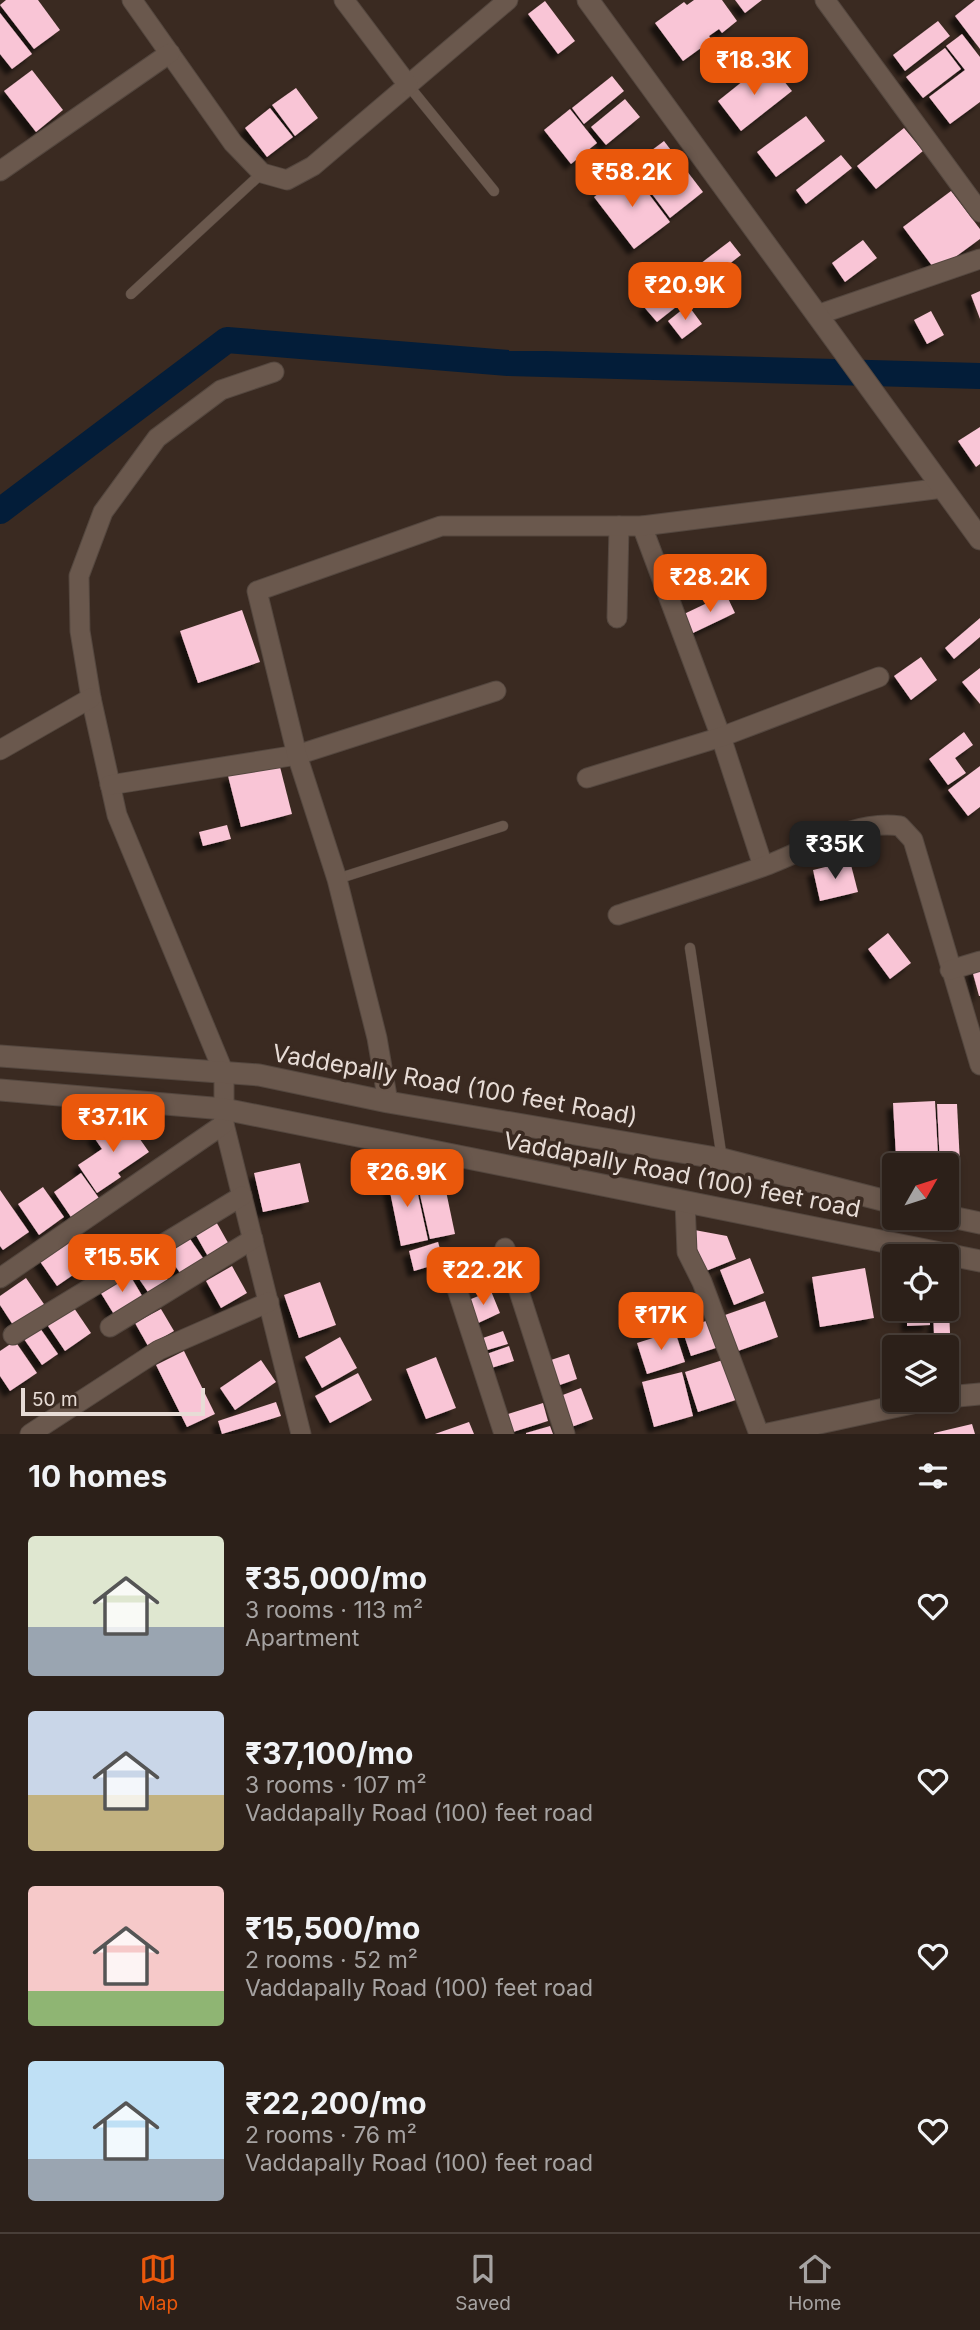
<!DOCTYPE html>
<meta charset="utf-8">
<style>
:root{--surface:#2c2019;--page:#342822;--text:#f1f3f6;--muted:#a6a3a2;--line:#483e38;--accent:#ea580c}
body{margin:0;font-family:Inter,sans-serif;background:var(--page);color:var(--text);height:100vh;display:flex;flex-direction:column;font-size:26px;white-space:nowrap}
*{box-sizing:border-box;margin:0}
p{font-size:23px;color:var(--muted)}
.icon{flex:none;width:38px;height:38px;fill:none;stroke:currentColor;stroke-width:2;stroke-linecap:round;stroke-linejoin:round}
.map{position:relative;height:1434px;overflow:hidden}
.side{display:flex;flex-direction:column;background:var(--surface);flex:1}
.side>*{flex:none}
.needle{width:46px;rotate:51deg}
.buttons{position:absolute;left:882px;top:1153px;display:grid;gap:14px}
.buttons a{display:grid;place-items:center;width:77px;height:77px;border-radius:7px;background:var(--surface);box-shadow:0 4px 10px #0003,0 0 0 2px var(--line);font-size:35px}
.scale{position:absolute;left:21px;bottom:18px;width:184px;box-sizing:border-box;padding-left:7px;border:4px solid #e7dcd6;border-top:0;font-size:19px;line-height:24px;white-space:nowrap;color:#e7dcd6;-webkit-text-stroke:5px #3a2a21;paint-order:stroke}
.price{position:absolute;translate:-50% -60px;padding:0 16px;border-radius:14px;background:var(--accent);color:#fff;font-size:23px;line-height:46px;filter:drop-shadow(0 2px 4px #0008)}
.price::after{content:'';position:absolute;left:50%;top:42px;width:21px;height:16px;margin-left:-10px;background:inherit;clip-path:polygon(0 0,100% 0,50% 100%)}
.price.on{background:#222;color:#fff}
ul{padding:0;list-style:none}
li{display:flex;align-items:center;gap:21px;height:175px;padding:0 28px}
li span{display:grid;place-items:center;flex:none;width:196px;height:140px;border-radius:7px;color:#555}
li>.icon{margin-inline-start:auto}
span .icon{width:84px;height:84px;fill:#fffc;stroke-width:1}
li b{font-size:30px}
h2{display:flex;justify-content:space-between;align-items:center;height:84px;padding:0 28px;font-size:30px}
.menu{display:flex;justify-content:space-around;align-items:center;height:98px;border-top:2px solid var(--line);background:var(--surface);font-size:19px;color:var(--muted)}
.menu a{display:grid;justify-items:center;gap:4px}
.menu .on{color:var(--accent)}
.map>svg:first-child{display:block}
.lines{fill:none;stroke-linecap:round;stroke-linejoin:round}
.canal{stroke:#031d39;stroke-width:26}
.building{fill:#f9c5d6;filter:url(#shadow)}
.lane-casing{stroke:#54473f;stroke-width:11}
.street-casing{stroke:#54473f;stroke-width:21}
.secondary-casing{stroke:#54473f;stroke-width:23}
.lane{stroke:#6a584d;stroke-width:10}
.street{stroke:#6a584d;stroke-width:19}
.secondary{stroke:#6a584d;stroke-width:21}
.labels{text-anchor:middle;stroke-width:7;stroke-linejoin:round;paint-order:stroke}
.street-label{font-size:24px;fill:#e7dcd6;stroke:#3a2a21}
</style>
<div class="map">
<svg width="980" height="1434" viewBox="0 0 980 1434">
<defs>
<filter id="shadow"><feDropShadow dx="-6" dy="6" stdDeviation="2" flood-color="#0009"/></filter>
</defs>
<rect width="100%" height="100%" fill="#3a2a21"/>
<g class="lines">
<!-- canal -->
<path class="canal" d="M0,511L227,340L508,363L980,376"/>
</g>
<!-- building -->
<g class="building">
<path d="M6,0H38L60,30L34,49L0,5Z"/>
<path d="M694,0H722L737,21L722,33L719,29L709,36L712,40L683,61L655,23L684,2L687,5Z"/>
<path d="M735,0H762L745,13Z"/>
<path d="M975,0H980V49L955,16Z"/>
<path d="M545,1L575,41L558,54L528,14Z"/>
<path d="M0,13L32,54L12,69L0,54Z"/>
<path d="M938,21L950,36L905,71L893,55Z"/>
<path d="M962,34L980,57V102L950,124L929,97L965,70L946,46Z"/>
<path d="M945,48L961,69L923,98L906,77Z"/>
<path d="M763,65L774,78L779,75L792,91L741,131L718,101Z"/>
<path d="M32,70L63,110L36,132L4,91Z"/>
<path d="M612,76L624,91L584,124L572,108Z"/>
<path d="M296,88L318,118L295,136L272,105Z"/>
<path d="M625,99L640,117L606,145L591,127Z"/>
<path d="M270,108L293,137L267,157L245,128Z"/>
<path d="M570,109L597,143L571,164L544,130Z"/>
<path d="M806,116L825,141L776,177L757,152Z"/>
<path d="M904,128L923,151L876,189L857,166Z"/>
<path d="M664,141L703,192L670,218L631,166Z"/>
<path d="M841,155L852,168L806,204L796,190Z"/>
<path d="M630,169L670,222L634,249L594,197Z"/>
<path d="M951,191L980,229V239L936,271L903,227Z"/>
<path d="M863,240L877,258L845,282L832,263Z"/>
<path d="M730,241L741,255L707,281L696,267Z"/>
<path d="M693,268L705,284L657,322L644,307Z"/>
<path d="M980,291V319L971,295Z"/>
<path d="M688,305L702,324L682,339L668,321Z"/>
<path d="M931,311L944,335L927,344L914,320Z"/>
<path d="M980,427V464L976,467L958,441Z"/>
<path d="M726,594L735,613L693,633L684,614Z"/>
<path d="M242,610L260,662L198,683L180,631Z"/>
<path d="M980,618V637L954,659L945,648Z"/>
<path d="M921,657L937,680L911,700L894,676Z"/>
<path d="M980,668V704L962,682Z"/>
<path d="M964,732L973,745L955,758L966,773L948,785L929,759Z"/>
<path d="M279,763L292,814L241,827L228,776Z"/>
<path d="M980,766V807L968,816L948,790Z"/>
<path d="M227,825L231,839L203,846L199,832Z"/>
<path d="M850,861L858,892L820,901L813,870Z"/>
<path d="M888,933L911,963L890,979L868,949Z"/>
<path d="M980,968V996H979L972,970Z"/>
<path d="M935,1101L938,1155L896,1157L893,1103Z"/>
<path d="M937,1104H957L960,1164L940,1165Z"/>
<path d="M123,1115L149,1152L118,1173L121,1177L97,1193L78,1165L102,1149L93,1136Z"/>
<path d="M300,1163L309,1202L263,1212L254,1173Z"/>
<path d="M413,1172L428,1240L401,1246L387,1177Z"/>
<path d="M442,1172L455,1234L430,1239L416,1177Z"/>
<path d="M81,1173L101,1201L73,1220L54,1192Z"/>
<path d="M43,1187L64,1217L39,1235L18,1204Z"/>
<path d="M0,1190L29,1232L3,1250L0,1246Z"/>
<path d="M214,1218L231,1248L210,1260L193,1230Z"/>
<path d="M689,1229L727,1236L736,1259L706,1271Z"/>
<path d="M186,1233L205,1261L183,1277L163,1249Z"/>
<path d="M74,1235L92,1262L57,1286L39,1260Z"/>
<path d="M438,1242L444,1262L414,1271L409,1251Z"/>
<path d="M151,1257L171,1284L152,1298L133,1270Z"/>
<path d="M750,1258L764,1293L734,1305L720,1270Z"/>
<path d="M232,1266L247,1293L221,1308L206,1281Z"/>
<path d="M865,1268L874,1318L820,1327L812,1277Z"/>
<path d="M128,1272L144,1299L115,1316L99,1290Z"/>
<path d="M26,1278L46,1307L15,1328L0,1305V1296Z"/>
<path d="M320,1282L336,1325L299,1338L284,1295Z"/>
<path d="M491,1291L500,1313L476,1324L466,1301Z"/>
<path d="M765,1301L778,1337L738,1351L725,1315Z"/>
<path d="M72,1305L91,1333L65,1351L46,1323Z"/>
<path d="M161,1309L174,1331L148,1346L135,1323Z"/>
<path d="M907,1309H930V1325L907,1326Z"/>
<path d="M933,1309H949L950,1333L934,1334Z"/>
<path d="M712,1319L722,1346L691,1356L682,1329Z"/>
<path d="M40,1328L58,1354L42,1365L24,1339Z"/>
<path d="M503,1331L508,1344L484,1351L480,1339Z"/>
<path d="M675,1331L685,1362L647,1374L637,1343Z"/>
<path d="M340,1337L357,1368L322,1388L305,1357Z"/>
<path d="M15,1341L37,1373L10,1391L0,1376V1351Z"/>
<path d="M509,1346L514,1361L488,1369L484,1355Z"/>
<path d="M184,1351L215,1414L187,1427L156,1365Z"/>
<path d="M569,1354L577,1379L554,1387L545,1362Z"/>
<path d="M436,1357L456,1408L426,1419L406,1369Z"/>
<path d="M726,1359L739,1399L698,1412L685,1372Z"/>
<path d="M261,1360L276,1382L235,1410L220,1388Z"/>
<path d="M682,1372L693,1416L654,1427L642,1382Z"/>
<path d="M358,1373L372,1400L330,1423L315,1396Z"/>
<path d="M581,1388L593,1419L566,1429L555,1398Z"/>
<path d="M276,1402L281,1416L222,1434L218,1421Z"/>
<path d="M543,1403L548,1421L513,1432L508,1414Z"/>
<path d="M469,1422L474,1434H435Z"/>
<path d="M972,1424L975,1434H934V1433Z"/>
<path d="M550,1426L553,1434H526V1433Z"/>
</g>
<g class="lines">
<!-- lane casing -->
<g class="lane-casing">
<g id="lane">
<path d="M408,85L494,191"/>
<path d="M131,294L262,173"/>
<path d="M337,879L503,826"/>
<path d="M690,948L722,1159"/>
</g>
</g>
<!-- street casing -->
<g class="street-casing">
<g id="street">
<path d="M132,0L233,143L262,173L287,180L313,166L508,0"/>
<path d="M344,0L408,85"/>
<path d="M825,0L980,212"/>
<path d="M0,171L170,53"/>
<path d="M817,315L980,259"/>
<path d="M274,372L221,390L157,438L103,512L79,576L80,631L91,698L117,815L224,1073V1124L301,1434"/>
<path d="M642,526L721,737L763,866"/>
<path d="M617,618L619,526"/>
<path d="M0,750L91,698"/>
<path d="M587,778L721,737L879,677"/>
<path d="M110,785L297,755L496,691"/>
<path d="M618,915C666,899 714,884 762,867C804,852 854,819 900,826L913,840L980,1065"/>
<path d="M950,970L980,961"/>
<path d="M388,1102L377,1038L337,879L297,755L257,591L441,526H642L943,488"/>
<path d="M685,1202L687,1252L702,1282L759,1434"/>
<path d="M505,1248L565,1434"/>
<path d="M0,1278L224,1124"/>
<path d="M455,1283L504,1434"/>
<path d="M110,1327L253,1239"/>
<path d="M13,1335L242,1196"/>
<path d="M30,1434L159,1350L269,1302"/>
</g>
</g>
<!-- secondary casing -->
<g class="secondary-casing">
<g id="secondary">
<path d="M588,0L980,539"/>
<path d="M0,1056L259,1075L388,1102L722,1159L894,1203"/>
<path d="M0,1090L224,1109L980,1261"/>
<path d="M947,1216L980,1223"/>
<path d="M947,1397L980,1394"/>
<path d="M768,1434L926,1400"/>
</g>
</g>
<!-- lane -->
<use href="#lane" class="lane"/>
<!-- street -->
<use href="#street" class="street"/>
<!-- secondary -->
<use href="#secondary" class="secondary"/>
</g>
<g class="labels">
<!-- street labels -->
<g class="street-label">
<text transform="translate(455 1085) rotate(10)" y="8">Vaddepally Road (100 feet Road)</text>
<text transform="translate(682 1175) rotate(11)" y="8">Vaddapally Road (100) feet road</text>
</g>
</g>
</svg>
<div class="buttons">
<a><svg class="needle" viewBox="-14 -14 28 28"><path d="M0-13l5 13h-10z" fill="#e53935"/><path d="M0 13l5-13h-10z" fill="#a6a3a2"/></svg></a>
<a><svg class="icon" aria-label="locate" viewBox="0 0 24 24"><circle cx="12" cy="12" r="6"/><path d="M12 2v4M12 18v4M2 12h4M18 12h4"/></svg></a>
<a><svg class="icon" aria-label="layers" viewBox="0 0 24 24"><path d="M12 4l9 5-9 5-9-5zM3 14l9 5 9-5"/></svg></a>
</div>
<div class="scale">50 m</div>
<b class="price" style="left:754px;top:97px">₹18.3K</b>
<b class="price" style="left:632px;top:209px">₹58.2K</b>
<b class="price" style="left:685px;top:322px">₹20.9K</b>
<b class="price" style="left:710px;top:614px">₹28.2K</b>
<b class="price on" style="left:835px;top:881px">₹35K</b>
<b class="price" style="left:113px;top:1154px">₹37.1K</b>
<b class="price" style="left:407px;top:1209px">₹26.9K</b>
<b class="price" style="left:122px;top:1294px">₹15.5K</b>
<b class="price" style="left:483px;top:1307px">₹22.2K</b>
<b class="price" style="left:661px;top:1352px">₹17K</b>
</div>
<section class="side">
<h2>10 homes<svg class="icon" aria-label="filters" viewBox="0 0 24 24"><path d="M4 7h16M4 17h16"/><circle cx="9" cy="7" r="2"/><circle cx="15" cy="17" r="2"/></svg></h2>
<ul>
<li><span style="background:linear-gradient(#dfe7d0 65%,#9aa5b1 0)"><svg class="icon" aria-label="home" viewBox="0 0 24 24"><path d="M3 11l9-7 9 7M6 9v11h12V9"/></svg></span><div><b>₹35,000/mo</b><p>3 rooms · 113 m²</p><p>Apartment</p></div><svg class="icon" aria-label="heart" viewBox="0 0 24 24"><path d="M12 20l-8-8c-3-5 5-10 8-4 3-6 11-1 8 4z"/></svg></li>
<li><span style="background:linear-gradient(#c9d6e8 60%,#c2b280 0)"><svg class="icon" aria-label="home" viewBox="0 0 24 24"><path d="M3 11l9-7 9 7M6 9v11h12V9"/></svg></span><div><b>₹37,100/mo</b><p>3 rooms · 107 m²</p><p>Vaddapally Road (100) feet road</p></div><svg class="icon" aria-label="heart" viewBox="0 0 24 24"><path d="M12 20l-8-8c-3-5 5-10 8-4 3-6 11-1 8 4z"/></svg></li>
<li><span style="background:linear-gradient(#f6c9c9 75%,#8fb573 0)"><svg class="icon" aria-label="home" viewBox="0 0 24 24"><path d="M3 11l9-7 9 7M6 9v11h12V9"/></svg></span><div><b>₹15,500/mo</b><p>2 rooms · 52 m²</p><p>Vaddapally Road (100) feet road</p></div><svg class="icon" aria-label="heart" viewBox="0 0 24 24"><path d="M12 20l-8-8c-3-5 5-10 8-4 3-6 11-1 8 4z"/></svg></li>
<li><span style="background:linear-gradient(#bfe0f5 70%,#9aa5b1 0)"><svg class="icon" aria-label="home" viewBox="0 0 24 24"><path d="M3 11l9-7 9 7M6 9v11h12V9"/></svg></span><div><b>₹22,200/mo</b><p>2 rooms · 76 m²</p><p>Vaddapally Road (100) feet road</p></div><svg class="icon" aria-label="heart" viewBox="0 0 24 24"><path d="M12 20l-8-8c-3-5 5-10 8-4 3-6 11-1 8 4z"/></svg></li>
</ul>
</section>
<nav class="menu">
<a class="on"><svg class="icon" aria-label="map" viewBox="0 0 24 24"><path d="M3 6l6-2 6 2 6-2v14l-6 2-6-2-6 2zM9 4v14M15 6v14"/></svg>Map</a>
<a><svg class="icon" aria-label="saved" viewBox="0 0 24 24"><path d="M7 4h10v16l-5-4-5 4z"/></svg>Saved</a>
<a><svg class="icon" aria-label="home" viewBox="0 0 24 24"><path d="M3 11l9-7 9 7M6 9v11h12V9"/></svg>Home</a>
</nav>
